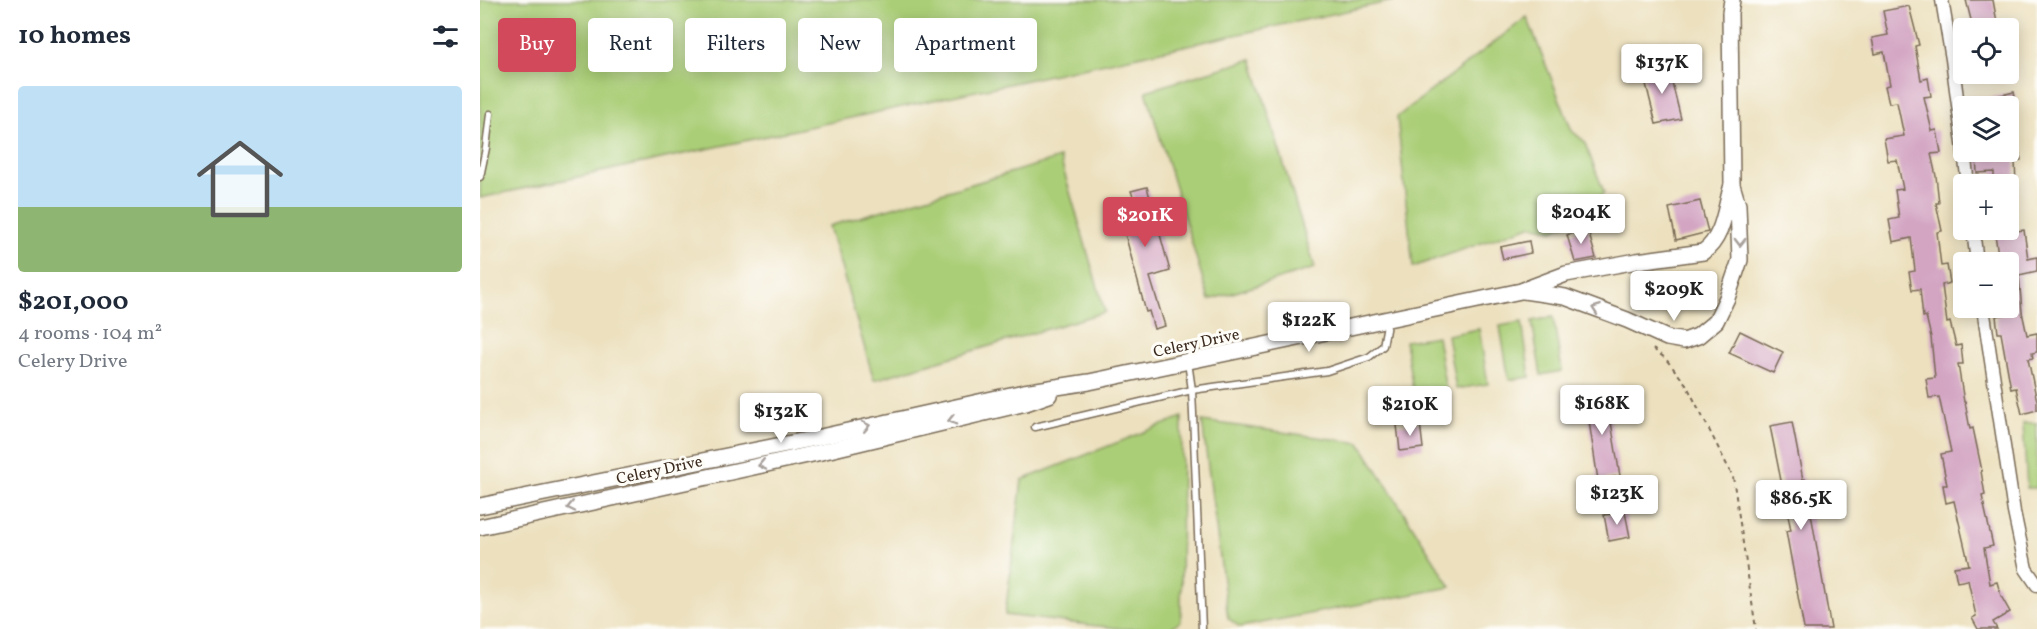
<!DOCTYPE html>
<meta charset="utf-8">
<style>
:root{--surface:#fff;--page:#f6f6f7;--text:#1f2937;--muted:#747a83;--line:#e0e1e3;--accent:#d1495b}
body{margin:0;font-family:Vollkorn,serif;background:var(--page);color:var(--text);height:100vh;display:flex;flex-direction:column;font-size:22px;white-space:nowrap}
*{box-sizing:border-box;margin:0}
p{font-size:20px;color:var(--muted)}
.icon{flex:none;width:33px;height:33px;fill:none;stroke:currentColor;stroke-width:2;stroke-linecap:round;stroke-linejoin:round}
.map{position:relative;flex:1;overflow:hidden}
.sheet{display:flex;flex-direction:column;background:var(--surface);width:480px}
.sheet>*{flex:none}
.top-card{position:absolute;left:18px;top:18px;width:570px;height:54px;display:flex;gap:12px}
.fabs{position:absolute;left:1473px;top:18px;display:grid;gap:12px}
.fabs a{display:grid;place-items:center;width:66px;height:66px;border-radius:6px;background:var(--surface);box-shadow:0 3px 15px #0003;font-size:30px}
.price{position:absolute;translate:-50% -51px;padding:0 14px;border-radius:6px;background:#fff;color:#222;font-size:20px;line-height:39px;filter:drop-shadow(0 2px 3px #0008)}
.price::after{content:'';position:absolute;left:50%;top:36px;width:18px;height:14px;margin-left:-9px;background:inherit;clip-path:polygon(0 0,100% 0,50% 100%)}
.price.on{background:var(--accent);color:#fff}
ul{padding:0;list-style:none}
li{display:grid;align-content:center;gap:12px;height:318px;padding:0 18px}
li+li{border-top:2px solid var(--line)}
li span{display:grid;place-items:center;height:186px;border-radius:6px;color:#555}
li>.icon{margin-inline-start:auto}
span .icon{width:108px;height:108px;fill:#fffc;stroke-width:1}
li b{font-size:26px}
h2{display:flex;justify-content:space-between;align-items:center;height:72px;padding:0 18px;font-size:26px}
.chip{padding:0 21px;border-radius:6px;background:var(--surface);box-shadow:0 3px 15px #0003;font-size:21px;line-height:54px}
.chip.on{background:var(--accent);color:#fff}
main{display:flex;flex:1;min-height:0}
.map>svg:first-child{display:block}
.green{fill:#aace77;stroke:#727c4a;stroke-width:1.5}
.building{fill:#d3a5c3}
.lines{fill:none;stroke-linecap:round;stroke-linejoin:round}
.service-casing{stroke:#796a56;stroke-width:9}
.minor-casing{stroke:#796a56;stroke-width:15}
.tertiary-casing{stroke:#796a56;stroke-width:18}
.path{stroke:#796a56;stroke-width:2;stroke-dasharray:4.5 4.5;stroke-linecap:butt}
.service{stroke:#fff;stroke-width:6}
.minor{stroke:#fff;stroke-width:12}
.tertiary{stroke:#fff;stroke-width:15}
.oneway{stroke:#a79f9a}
.labels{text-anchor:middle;stroke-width:6;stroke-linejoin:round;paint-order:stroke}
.street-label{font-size:16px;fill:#3b2a1e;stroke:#fdfcf7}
</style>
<main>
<section class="sheet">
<h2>10 homes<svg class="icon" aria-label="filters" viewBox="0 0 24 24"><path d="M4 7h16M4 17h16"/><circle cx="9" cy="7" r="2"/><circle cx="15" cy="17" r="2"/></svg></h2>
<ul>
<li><span style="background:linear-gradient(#bfe0f5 65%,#8fb573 0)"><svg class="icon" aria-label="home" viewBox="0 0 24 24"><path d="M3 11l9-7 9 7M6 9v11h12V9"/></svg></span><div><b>$201,000</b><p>4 rooms · 104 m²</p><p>Celery Drive</p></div></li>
</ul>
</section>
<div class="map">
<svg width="1557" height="629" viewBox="0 0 1557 629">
<rect width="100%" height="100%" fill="#fdfcf7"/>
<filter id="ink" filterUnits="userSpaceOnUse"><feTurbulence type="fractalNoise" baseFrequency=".0167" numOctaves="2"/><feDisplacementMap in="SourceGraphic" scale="12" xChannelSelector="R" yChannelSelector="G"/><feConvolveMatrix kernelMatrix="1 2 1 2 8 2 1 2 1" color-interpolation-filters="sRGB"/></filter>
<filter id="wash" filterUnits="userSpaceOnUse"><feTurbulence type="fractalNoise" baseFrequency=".008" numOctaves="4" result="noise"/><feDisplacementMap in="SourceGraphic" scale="24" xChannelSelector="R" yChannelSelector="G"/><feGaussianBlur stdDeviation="1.35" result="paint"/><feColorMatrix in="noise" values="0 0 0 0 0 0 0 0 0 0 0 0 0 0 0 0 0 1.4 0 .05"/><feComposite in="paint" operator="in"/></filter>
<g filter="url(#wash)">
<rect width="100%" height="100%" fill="#ece0be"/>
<!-- green -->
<g class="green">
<path d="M0,0H917L0,198Z"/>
<path d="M1047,17L1092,131L1104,141L1124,192L1114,209L1073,230L1053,225L933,267L917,117Z"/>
<path d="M772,59L835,268L729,300L666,91Z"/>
<path d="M580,158L625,312L394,380L349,226Z"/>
<path d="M1073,317L1082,371L1061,375L1052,321Z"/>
<path d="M1042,322L1050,377L1029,380L1020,326Z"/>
<path d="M999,329L1008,384L976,389L967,335Z"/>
<path d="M957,336L966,391L934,396L925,341Z"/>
<path d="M702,417L701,621L689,629H644L525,615L542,480Z"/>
<path d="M722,421L880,443L971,587L760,627L748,618Z"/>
<path d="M1543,423H1557V488H1547Z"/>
</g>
<g id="blocks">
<!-- building -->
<g class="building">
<path d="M1486,0H1513L1518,28H1493Z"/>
<path d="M1429,6L1439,45L1435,46L1441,80L1448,78L1451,96L1444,97L1452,131L1457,130L1461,153L1451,154L1456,176L1459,203H1456L1462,231L1457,232L1461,266L1467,265L1470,283L1462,285L1467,323L1470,322L1476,346L1481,345L1483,364H1478L1484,402H1485L1490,429L1493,428L1502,471H1501L1505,495L1502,496L1513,546L1504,548L1510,584L1517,582L1521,596L1530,612L1513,622L1517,629H1498L1492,618L1496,616L1488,580L1477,582L1474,567L1489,565L1474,501L1466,503L1463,485H1467L1461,454L1471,452L1459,397L1449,398L1446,379L1455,378L1451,337L1446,316L1443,317L1440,289L1432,290L1429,272L1435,271L1431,238L1413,242L1409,220L1419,218L1415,190L1423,189L1417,160L1408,161L1404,139L1424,136L1417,102L1409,103L1405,86L1410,85L1404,52L1395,54L1392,38L1408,35L1403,11Z"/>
<path d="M1188,66L1201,119L1176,124L1163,72Z"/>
<path d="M1534,92L1537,106H1493L1492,102Z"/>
<path d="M1538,144L1541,160L1535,161L1536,184H1514V172L1497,173L1496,155L1514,154V152H1528V146Z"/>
<path d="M667,187L690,271L670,277L685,326L674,329L669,311L666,312L637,204L654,199L651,191Z"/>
<path d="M1220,201L1228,232L1196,240L1189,208Z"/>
<path d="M1107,227L1116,258L1095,262L1087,235Z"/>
<path d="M1544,230L1548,259L1557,257V271L1539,275L1542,312L1547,335L1557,333V352L1552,353L1553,358L1548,359L1557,401V410L1542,414L1536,388L1531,389L1521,333H1518L1516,316L1528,314V262H1519L1515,234Z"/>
<path d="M1049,241L1051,253L1023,259L1020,247Z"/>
<path d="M1260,331L1303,352L1293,373L1249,353Z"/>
<path d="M1126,392L1140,476L1118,480L1105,395Z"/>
<path d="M1312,422L1323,480L1325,479L1351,629H1324L1306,531L1311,530L1290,426Z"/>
<path d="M940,423L943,448L920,451L917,425Z"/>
<path d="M1145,512L1150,537L1129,541L1124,515Z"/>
</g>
</g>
</g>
<g filter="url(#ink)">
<use href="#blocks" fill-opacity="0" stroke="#796a56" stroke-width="1.5"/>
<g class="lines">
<!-- service casing -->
<g class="service-casing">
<g id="service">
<path d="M0,177L6,148L10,114"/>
<path d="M708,362L712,390L722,629"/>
<path d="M555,427L712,390L847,371L889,357L903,346L908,319"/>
</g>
</g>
<!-- minor casing -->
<g class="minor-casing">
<g id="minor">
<path d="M1462,0L1472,59L1484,151"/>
<path d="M1484,152L1488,184"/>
<path d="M1493,230L1497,262"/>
<path d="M1503,308L1534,512L1546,569L1557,585"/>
</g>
</g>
<!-- tertiary casing -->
<g class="tertiary-casing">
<g id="tertiary">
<path d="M1044,291L1085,297L1147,320L1187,338L1204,341L1218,336L1236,321L1247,298L1260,260L1258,205L1252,185L1250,13L1252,0"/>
<path d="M0,506L336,438L544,392L609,382L1041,291L1086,274L1157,261L1223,252C1244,238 1245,207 1252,185"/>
<path d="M0,527L337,453L546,403L569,395"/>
</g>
</g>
<!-- path -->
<path class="path" d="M1173,349L1185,358L1206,384L1253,477L1276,629"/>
<!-- service -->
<use href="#service" class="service"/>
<!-- minor -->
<use href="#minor" class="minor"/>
<!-- tertiary -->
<use href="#tertiary" class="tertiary"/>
</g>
<!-- one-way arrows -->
<defs><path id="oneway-chevron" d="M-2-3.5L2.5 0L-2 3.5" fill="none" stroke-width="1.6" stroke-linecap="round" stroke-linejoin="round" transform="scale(1.5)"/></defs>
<g class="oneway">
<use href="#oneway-chevron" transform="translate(1260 242) rotate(91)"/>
<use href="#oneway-chevron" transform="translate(1116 309) rotate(-160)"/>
<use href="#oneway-chevron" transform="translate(472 420) rotate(167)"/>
<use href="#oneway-chevron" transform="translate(386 426) rotate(-12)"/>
<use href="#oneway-chevron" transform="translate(282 465) rotate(168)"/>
<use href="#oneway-chevron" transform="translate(91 507) rotate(168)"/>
</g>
</g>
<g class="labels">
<!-- street labels -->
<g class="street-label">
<text transform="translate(716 342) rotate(-12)" y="6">Celery Drive</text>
<text transform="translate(179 469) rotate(-12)" y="6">Celery Drive</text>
</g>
</g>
</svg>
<div class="fabs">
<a><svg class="icon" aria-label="locate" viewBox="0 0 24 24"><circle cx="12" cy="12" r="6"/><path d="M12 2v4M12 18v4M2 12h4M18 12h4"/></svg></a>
<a><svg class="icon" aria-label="layers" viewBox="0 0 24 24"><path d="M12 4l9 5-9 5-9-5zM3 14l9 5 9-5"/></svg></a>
<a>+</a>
<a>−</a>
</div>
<b class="price" style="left:1182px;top:95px">$137K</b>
<b class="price" style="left:1101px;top:245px">$204K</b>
<b class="price on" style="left:665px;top:248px">$201K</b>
<b class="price" style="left:1194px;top:322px">$209K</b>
<b class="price" style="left:829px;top:353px">$122K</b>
<b class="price" style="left:1122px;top:436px">$168K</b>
<b class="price" style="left:930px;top:437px">$210K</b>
<b class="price" style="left:301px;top:444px">$132K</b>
<b class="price" style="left:1137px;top:526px">$123K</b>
<b class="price" style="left:1321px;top:531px">$86.5K</b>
<div class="top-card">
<a class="chip on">Buy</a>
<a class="chip">Rent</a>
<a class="chip">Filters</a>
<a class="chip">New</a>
<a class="chip">Apartment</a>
</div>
</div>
</main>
